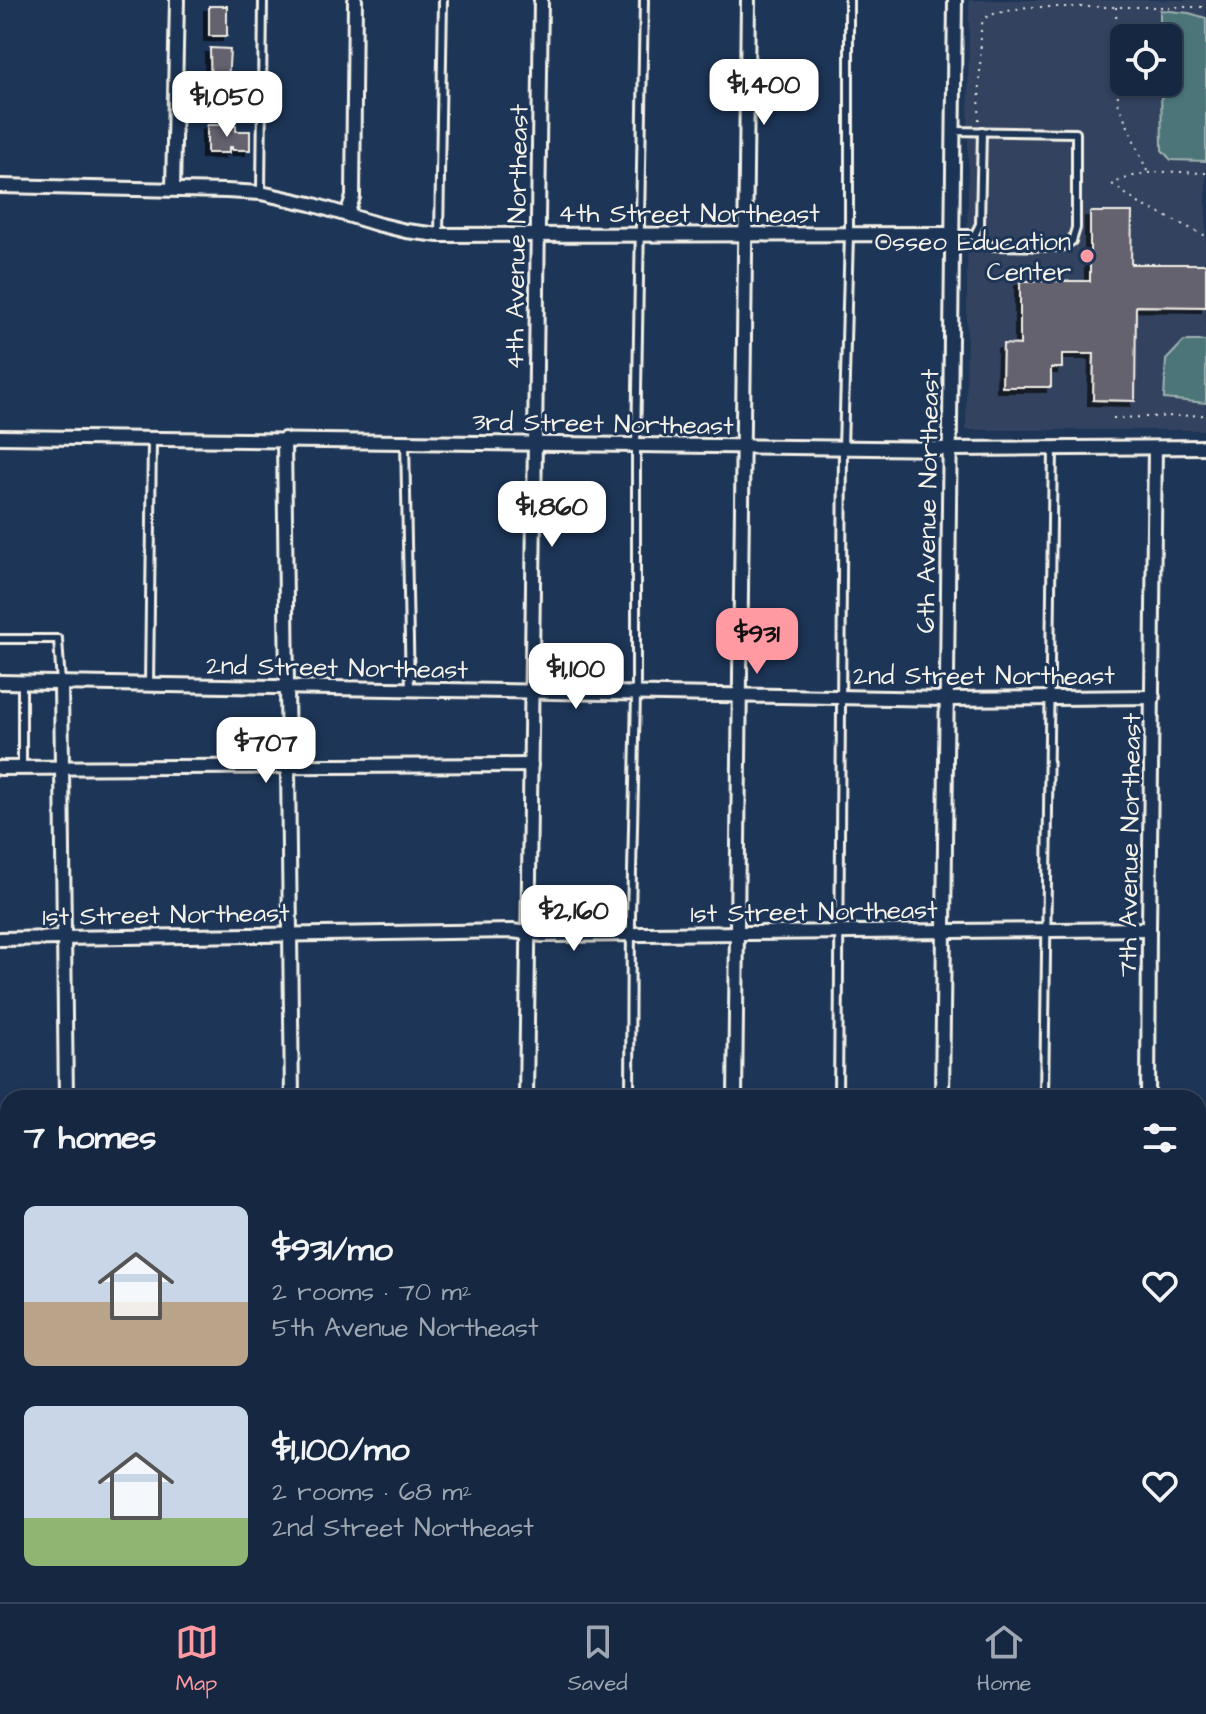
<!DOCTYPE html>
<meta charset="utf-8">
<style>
:root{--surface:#162841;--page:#23344c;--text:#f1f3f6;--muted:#9ea6b1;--line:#35445a;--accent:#ff9aa2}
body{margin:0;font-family:"Architects Daughter",sans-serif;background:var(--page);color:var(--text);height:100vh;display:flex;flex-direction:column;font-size:30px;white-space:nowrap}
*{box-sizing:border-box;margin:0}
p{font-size:26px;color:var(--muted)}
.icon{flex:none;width:44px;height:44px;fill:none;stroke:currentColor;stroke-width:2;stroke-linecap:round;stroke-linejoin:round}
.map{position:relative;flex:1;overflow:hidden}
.drawer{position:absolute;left:0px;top:1090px;width:1206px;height:512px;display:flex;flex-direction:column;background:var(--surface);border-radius:24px 24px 0 0;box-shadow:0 2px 6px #0004,0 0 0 2px var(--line)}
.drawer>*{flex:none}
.buttons{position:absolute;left:1110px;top:24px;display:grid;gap:16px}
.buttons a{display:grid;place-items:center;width:72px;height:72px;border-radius:12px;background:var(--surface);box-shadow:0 2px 6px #0004,0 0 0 2px var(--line);font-size:40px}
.price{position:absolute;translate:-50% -68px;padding:0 18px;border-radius:16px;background:#fff;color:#222;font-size:26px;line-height:52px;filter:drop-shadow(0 2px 4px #0008)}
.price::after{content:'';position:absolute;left:50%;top:48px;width:24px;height:18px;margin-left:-12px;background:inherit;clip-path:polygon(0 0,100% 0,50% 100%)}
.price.current{background:var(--accent);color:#111}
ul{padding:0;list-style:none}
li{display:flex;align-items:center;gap:24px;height:200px;padding:0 24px}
li span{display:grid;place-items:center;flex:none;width:224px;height:160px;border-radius:12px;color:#555}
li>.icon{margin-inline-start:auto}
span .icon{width:96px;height:96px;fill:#fffc;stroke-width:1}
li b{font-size:34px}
h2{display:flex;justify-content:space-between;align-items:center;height:96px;padding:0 24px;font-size:34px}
.dock{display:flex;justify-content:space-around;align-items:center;height:112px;border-top:2px solid var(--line);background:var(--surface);font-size:22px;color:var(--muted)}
.dock a{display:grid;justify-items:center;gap:4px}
.dock .current{color:var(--accent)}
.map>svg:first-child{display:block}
.built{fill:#33425e;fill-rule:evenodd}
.green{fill:#4c7579;stroke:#a0b3b0;stroke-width:2}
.building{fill:#656270;stroke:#f4f1e8;stroke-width:2;filter:url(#shadow)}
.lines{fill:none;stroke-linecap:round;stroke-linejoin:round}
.lane-casing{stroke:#f4f1e8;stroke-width:12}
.street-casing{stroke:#f4f1e8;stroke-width:18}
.secondary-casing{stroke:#f4f1e8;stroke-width:24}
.highway-casing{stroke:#f4f1e8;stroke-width:28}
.path{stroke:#f4f1e8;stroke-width:2;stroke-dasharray:2 6;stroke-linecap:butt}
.lane{stroke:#1d3557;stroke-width:6}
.street{stroke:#1d3557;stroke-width:12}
.secondary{stroke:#1d3557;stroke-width:18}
.highway{stroke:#687266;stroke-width:22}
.poi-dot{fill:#ff9aa2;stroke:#1d3557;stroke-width:3}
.labels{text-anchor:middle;stroke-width:6;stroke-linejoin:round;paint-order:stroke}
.street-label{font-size:26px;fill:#f4f1e8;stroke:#1d3557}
.poi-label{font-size:26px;fill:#f4f1e8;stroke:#1d3557;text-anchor:end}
</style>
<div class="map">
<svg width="1206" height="1602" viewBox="0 0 1206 1602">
<defs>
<filter id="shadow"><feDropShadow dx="-5" dy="5" stdDeviation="0" flood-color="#0009"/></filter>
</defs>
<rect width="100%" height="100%" fill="#1d3557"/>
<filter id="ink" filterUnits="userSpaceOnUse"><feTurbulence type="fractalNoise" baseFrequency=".0125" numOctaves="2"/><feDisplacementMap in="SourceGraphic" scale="16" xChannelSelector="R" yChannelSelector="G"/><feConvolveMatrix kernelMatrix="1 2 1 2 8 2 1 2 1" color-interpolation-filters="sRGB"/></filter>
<g filter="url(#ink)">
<!-- built -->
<path class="built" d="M969,0H1206V430H966ZM1124,38H1168V82H1124Z"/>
<!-- green -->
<g class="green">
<path d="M1160,10L1189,13L1206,18V161L1171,160L1162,150L1161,82H1168V38H1160Z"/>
<path d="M1184,341H1206V403L1164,399L1166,360Z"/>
<rect x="946" y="1594" width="182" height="8"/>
</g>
<!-- building -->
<g class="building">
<rect x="209" y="6" width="18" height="30"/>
<path d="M210,48L230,49L227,100H211Z"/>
<path d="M207,125H236V131H250V150H232V147H229V153H207Z"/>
<path d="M1090,212H1132L1131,264H1206V307L1136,306L1135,401L1093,400L1094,354H1062V368H1051V387H1002L1003,344L1020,345V281H1043L1048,276L1052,281H1090Z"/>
<rect x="1198" y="1335" width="8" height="27"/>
<rect x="213" y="1594" width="60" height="8"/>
</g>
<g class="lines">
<!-- lane casing -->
<g class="lane-casing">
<g id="lane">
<path d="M261,192L263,0"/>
<path d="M952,234H970L991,246L1061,247L1072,241L1076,228V133L953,131"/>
<path d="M439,235L443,0"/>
<path d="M974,236L980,224L982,131"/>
<path d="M405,442L410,690"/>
<path d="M0,639H58L61,684"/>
<path d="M149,685L152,440"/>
<path d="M22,768V683"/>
<path d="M630,1098L631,916L636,694V445L644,0"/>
<path d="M838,1098L843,448L849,235V0"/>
<path d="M1044,1098L1053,449"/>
<path d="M1198,1243H1206"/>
<path d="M1198,1421L1206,1422"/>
<path d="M0,1441H8"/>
<path d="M626,1602V1594"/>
<path d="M831,1602L832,1594"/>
</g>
</g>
<!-- street casing -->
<g class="street-casing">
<g id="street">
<path d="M0,186L226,191L261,193L311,204L377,224L406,231L439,235L952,234"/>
<path d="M173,189L177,0"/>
<path d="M347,214L353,197L355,0"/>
<path d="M0,437L950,449L1206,447"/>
<path d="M284,439L292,1098"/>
<path d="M0,682L946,699L1153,697"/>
<path d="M61,684L66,1098"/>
<path d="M0,768L531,765"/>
<path d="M0,939L512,931L543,935L1149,929"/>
<path d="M526,1098L541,0"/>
<path d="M735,1098L748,0"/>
<path d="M942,1098L955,0"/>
<path d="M1148,1098L1149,929L1155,448"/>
<path d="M1198,1161H1206"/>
<path d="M0,1171H8"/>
<path d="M0,1342L8,1341"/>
<path d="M1198,1555H1206"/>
<path d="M299,1594L300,1602"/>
<path d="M521,1602V1594"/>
<path d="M729,1602V1594"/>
<path d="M936,1602V1594"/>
<path d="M1143,1602V1594"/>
</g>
</g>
<!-- secondary casing -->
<g class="secondary-casing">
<g id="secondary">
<path d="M0,1514L8,1524"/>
<path d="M61,1594L69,1602"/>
</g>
</g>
<!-- highway casing -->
<g class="highway-casing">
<g id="highway">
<path d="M0,1570L8,1580"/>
<path d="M19,1594L25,1602"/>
<path d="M40,1602L49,1594"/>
</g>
</g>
<!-- path -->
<g class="path">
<path d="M1116,7L1118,103L1147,171"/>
<path d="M979,120L981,28L983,20L989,15L1027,7H1206"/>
<path d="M1206,173C1170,172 1146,168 1112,184L1138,203L1206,236"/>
<path d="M1113,418L1206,415"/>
</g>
<!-- lane -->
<use href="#lane" class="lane"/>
<!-- street -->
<use href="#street" class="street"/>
<!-- secondary -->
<use href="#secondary" class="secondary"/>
<!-- highway -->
<use href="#highway" class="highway"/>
</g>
</g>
<!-- markers -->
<circle class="poi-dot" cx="1087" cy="256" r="8"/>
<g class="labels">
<!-- street labels -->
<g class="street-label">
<text x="689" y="222">4th Street Northeast</text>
<text transform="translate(516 237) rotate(-89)" y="9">4th Avenue Northeast</text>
<text transform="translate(603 423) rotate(1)" y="9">3rd Street Northeast</text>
<text transform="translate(927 501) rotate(-89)" y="9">6th Avenue Northeast</text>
<text transform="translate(337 667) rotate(1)" y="9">2nd Street Northeast</text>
<text x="984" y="684">2nd Street Northeast</text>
<text transform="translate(1129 845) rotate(-89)" y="9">7th Avenue Northeast</text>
<text transform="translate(814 911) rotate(-1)" y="9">1st Street Northeast</text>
<text transform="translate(166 914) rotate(-1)" y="9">1st Street Northeast</text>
</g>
<!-- poi labels -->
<g class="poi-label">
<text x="1071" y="250">Osseo Education<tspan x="1071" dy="30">Center</tspan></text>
</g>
</g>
</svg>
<div class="buttons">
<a><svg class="icon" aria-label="locate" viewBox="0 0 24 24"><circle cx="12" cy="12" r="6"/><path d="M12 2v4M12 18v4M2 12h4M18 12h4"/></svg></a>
</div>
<b class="price" style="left:764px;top:127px">$1,400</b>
<b class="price" style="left:227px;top:139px">$1,050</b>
<b class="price" style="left:552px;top:549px">$1,860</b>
<b class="price current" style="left:757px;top:676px">$931</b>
<b class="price" style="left:576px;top:711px">$1,100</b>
<b class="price" style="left:266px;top:785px">$707</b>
<b class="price" style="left:574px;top:953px">$2,160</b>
<section class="drawer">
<h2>7 homes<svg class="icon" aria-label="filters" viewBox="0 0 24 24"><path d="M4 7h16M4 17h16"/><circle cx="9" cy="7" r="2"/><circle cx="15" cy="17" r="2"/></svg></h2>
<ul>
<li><span style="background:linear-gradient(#c9d6e8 60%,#b9a48a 0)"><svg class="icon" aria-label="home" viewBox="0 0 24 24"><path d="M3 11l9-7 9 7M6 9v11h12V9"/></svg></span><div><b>$931/mo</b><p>2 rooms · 70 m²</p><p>5th Avenue Northeast</p></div><svg class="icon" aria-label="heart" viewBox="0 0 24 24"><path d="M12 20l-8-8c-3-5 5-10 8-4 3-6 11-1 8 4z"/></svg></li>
<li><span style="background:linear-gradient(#c9d6e8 70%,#8fb573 0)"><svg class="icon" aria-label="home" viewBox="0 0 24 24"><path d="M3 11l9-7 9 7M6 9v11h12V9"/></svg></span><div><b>$1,100/mo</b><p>2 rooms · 68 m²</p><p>2nd Street Northeast</p></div><svg class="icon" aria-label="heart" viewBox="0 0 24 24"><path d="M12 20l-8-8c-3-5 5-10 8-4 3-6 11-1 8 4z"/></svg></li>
</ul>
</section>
</div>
<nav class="dock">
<a class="current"><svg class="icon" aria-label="map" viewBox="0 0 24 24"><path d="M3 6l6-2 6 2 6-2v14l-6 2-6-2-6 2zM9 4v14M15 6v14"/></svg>Map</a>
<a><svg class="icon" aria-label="saved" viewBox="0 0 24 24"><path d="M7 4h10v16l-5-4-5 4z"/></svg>Saved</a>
<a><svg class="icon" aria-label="home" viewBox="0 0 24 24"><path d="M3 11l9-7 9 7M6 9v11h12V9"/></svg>Home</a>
</nav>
